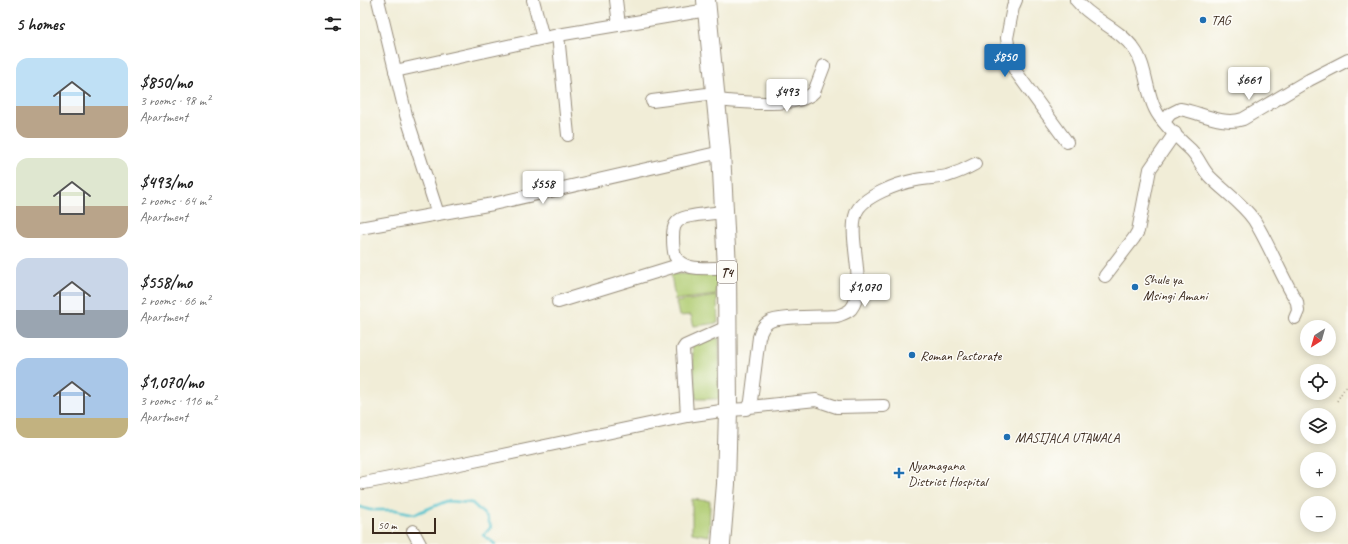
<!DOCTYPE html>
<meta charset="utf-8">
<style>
:root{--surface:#fff;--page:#f2f2f2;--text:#222;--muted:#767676;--accent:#1f6fb2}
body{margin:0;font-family:Caveat,sans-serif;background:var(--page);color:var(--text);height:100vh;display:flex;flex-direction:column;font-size:15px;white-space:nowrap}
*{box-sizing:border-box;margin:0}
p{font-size:13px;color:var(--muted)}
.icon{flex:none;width:22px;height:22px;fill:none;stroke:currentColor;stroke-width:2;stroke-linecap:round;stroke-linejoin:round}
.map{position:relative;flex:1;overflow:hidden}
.panel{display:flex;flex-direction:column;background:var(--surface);width:360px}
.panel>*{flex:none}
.needle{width:26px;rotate:217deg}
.tools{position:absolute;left:940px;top:320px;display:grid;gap:8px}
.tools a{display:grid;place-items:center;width:36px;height:36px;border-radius:50%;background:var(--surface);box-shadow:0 2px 10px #0003;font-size:20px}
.scale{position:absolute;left:12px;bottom:10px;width:64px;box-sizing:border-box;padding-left:4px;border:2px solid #3b2a1e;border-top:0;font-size:11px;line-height:14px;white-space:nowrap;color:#3b2a1e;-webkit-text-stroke:3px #fdfcf7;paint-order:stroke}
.price{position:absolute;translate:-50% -34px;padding:0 9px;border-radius:4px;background:#fff;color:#222;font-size:13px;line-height:26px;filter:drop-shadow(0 1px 2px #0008)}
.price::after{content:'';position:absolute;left:50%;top:24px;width:12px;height:9px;margin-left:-6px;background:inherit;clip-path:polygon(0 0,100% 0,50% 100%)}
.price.selected{background:var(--accent);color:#fff}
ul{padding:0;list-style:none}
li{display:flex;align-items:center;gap:12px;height:100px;padding:0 16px}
li span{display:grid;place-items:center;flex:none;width:112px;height:80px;border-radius:12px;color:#555}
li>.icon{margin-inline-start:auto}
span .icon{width:48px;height:48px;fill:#fffc;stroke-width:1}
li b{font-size:17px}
h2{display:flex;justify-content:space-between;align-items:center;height:48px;padding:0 16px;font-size:17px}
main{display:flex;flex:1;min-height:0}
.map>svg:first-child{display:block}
.green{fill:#b0cc72;stroke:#767b48}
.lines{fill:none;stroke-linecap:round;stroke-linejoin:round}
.stream{stroke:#58c4cf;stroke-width:2.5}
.minor-casing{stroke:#968c7a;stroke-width:14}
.highway-casing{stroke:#968c7a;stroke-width:20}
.path{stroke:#968c7a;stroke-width:1.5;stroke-dasharray:1 3;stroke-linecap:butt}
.minor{stroke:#fff;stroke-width:12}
.highway{stroke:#fff;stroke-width:18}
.poi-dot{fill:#1f6fb2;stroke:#fdfcf7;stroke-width:1.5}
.labels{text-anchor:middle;stroke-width:3;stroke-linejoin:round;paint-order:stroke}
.shield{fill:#fdfcf7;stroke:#75695f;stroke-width:1}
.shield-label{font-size:13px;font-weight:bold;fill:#3b2a1e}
.poi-label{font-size:14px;fill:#3b2a1e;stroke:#fdfcf7;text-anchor:start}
</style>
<main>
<section class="panel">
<h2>5 homes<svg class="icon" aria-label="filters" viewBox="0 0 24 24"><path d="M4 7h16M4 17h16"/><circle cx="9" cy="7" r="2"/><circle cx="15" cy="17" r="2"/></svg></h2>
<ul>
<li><span style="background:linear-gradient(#bfe0f5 60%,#b9a48a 0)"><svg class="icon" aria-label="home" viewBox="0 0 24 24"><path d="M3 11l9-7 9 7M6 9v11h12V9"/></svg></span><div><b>$850/mo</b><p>3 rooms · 98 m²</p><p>Apartment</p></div></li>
<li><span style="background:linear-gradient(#dfe7d0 60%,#b9a48a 0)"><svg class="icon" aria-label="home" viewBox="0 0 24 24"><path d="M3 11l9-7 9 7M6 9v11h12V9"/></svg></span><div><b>$493/mo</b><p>2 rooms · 64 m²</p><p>Apartment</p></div></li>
<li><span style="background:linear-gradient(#c9d6e8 65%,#9aa5b1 0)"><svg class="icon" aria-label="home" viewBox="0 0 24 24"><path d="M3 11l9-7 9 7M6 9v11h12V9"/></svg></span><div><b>$558/mo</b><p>2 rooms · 66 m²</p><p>Apartment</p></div></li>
<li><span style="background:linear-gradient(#a9c7e8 75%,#c2b280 0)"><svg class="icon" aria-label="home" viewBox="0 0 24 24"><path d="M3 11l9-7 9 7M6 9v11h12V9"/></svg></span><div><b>$1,070/mo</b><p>3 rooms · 116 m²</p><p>Apartment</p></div></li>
</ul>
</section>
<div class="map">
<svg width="988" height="544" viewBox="0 0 988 544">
<rect width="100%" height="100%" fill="#fdfcf7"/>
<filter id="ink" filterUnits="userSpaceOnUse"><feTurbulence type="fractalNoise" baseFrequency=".025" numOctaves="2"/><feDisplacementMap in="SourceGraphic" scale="8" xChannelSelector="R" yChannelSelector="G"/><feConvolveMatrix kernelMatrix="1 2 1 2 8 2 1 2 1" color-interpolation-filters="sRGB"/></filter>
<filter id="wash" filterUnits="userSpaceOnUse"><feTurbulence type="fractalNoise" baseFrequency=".012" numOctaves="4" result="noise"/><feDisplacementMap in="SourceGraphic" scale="16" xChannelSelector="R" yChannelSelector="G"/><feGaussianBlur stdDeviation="0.9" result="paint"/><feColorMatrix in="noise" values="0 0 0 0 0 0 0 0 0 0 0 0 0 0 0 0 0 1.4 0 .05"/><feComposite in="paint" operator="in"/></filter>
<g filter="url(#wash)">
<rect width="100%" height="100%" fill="#f1edd7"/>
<!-- green -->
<g class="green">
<path d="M311,274H357L356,295L315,300Z"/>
<path d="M357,296L358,323L334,326L331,315L319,316L316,302Z"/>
<path d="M359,338L360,399H336L332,343Z"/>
<path d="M332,499L350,501L349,536L332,533Z"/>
</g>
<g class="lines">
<!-- stream -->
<path class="stream" d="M0,507L10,510H36L55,514L87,501L112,503L127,517L131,527L123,535L135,544"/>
</g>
</g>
<g filter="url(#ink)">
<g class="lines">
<!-- minor casing -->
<g class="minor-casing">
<g id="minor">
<path d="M18,0L46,115L78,214"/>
<path d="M173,0L183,38"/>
<path d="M256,0L259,25"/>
<path d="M656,0L653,7L647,38L651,63L656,72L707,142"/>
<path d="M716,0C732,20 759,28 774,49C786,64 786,91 795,109C801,122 820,140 831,150C839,158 842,169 850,177C865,192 882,203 894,220C910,246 921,276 937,302L938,311L935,318"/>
<path d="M35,71L198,35"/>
<path d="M356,100C377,102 439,109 454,92L464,66"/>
<path d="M292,101L355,93"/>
<path d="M804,122L810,114L820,109C840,112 862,126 883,119L949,80L988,60"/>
<path d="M208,135L198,35L347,10"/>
<path d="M364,212C356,213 327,215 321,219C314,223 313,229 313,237C313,243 313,250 315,256C323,273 351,267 367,268"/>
<path d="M0,228L133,204L361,152"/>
<path d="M745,276L774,238L778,231L790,169L815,133"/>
<path d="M198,302L322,264"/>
<path d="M389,407L456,400L477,407L524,406"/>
<path d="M327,416L323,349L325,346L367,327"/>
<path d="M4,483L76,469L327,416L368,410L386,409L390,405L391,401L399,337C401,331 403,325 409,322C417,316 464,317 477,316C482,314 487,313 491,309C508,289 487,238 496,213C502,196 540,183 556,180C566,178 577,178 587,176C597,173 606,169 615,164"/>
<path d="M53,531L60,544"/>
</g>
</g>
<!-- highway casing -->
<g class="highway-casing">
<path id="highway" d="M346,0L361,152L367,268L368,410L366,484L361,544"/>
</g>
<!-- path -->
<path class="path" d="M977,401L984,389L988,386"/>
<!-- minor -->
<use href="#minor" class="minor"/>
<!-- highway -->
<use href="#highway" class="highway"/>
</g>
</g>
<!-- markers -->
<g class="poi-dot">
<circle cx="843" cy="20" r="4"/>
<circle cx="775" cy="287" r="4"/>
<circle cx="552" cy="355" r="4"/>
<circle cx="647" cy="437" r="4"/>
<path d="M537 467h4v4h4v4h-4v4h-4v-4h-4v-4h4z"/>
</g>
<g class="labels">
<!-- shield labels -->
<rect class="shield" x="357" y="261" width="20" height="22" rx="3"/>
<g class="shield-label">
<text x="367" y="277">T4</text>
</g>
<!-- poi labels -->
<g class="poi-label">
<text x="851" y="25">TAG</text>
<text x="783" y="284">Shule ya<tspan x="783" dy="16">Msingi Amani</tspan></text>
<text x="560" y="360">Roman Pastorate</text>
<text x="655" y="442">MASIJALA UTAWALA</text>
<text x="548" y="470">Nyamagana<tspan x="548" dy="16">District Hospital</tspan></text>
</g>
</g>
</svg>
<div class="tools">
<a><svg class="needle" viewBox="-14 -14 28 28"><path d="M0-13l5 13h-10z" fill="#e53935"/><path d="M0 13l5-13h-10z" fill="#767676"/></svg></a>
<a><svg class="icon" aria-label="locate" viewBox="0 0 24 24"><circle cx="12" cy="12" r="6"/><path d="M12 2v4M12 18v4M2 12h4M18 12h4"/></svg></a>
<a><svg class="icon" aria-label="layers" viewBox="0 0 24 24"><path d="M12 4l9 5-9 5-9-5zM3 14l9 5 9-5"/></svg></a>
<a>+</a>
<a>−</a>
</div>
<div class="scale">50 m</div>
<b class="price selected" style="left:645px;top:78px">$850</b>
<b class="price" style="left:889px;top:101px">$661</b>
<b class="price" style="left:427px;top:113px">$493</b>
<b class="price" style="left:183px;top:205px">$558</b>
<b class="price" style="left:505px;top:308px">$1,070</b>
</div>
</main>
